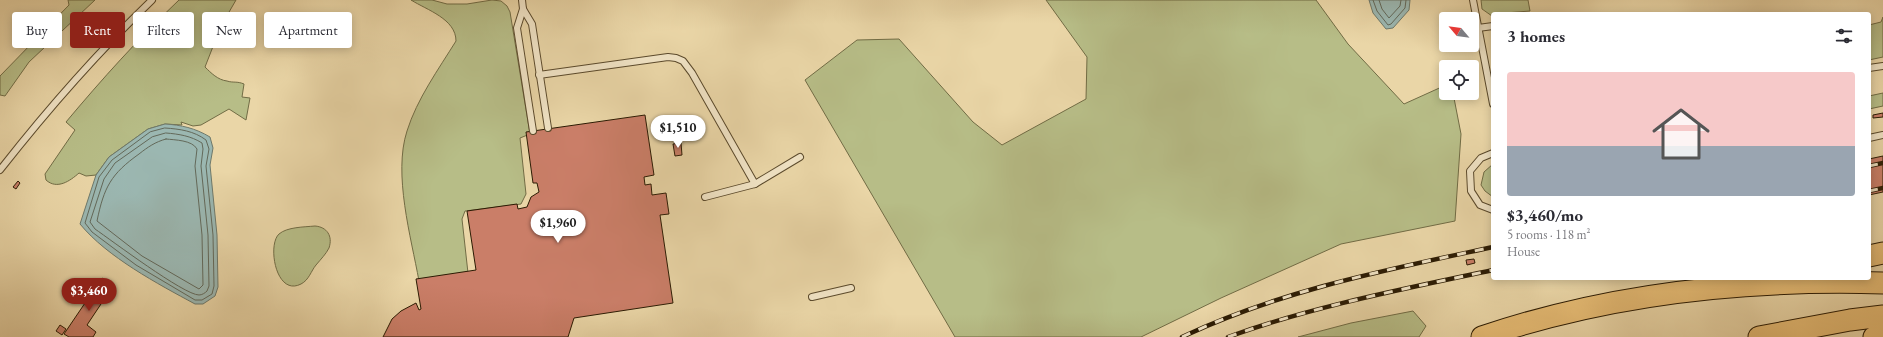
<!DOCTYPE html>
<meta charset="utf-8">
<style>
:root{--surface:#fff;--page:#f7f7f7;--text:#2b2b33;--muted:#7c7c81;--line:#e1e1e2;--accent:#8f2418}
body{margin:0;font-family:"EB Garamond",serif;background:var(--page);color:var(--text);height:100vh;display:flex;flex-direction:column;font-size:15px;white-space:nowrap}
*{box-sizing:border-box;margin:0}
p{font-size:13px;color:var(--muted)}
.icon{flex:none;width:22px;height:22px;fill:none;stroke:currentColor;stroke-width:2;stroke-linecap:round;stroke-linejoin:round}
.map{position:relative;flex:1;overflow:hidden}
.drawer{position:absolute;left:1491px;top:12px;width:380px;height:268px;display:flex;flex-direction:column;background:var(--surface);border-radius:4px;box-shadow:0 2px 10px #0003}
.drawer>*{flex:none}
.banner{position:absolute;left:12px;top:12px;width:380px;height:36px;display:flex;gap:8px}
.needle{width:26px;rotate:299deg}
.fabs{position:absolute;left:1439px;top:12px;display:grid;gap:8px}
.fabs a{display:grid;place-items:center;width:40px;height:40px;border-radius:4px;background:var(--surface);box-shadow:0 2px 10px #0003;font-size:20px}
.price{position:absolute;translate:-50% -34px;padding:0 9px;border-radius:14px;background:#fff;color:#222;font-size:13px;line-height:26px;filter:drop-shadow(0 1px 2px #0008)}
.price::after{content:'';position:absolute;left:50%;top:24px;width:12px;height:9px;margin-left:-6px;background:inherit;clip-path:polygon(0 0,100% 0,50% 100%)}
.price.on{background:var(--accent);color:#fff}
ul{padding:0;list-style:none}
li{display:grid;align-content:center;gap:8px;height:212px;padding:0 16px}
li+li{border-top:1px solid var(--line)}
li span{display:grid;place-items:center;height:124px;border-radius:4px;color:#555}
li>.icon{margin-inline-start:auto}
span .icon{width:72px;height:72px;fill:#fffc;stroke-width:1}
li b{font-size:17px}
h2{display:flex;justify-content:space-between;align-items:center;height:48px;padding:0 16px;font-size:17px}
.tag{padding:0 14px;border-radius:4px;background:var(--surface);box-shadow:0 2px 10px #0003;font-size:14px;line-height:36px}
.tag.on{background:var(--accent);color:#fff}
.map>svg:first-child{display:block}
.green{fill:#b7bd87;stroke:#716c45}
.water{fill:#9bb7b1;stroke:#6e796b}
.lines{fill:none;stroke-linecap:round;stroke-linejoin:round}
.shore{stroke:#63695a;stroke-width:1}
.building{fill:#ca7e68;stroke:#2b1b03}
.service-casing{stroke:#5b4a2c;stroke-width:8}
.trunk-casing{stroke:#2b1b03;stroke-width:23}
.service{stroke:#f1e4c6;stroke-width:6}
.trunk{stroke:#e5bb74;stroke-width:21}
.rail-casing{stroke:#2b1b03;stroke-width:4.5}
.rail{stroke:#f1e4c6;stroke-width:3;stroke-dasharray:9;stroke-linecap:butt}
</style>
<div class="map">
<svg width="1883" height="337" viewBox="0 0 1883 337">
<rect width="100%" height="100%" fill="#ead6a7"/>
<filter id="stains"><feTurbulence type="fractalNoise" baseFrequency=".005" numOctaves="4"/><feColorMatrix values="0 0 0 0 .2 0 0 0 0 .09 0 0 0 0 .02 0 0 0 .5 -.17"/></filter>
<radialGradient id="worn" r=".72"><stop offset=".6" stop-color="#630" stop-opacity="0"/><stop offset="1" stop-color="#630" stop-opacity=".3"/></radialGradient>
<!-- green -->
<g class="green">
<path d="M68,0H95L29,62L5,96L0,95V76L69,5Z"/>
<path d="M179,0H236L221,26L205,67C211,73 218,80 227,81C233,83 237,81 244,84L242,97L250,98L246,120L229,109L201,125L193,126L181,122L182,125L165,124L148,129L109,157L96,175L86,176L79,173C70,181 57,190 46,180L45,174L75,130L66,122C102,79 139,38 179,0Z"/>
<path d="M411,0H432L447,4H467L492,0L501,1L507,6L510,12L530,134L520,138L526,194L521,204L465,211L462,219L468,273L419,281C411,237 393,174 407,131C417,99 438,70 456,41C456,19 427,10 411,0Z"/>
<path d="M1046,0H1316L1348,44L1404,104L1446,85V93H1453L1461,134L1455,221L1341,244L1221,298L1141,337H955L805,80L857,40L899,39L973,122L1002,145L1086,99L1087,57Z"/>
<path d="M1481,0H1528L1530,11L1493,14L1492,16L1482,9Z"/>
<path d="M1883,17V57L1869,60V25L1881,22Z"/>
<path d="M1883,93V106L1869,109V96Z"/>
<path d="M1493,164V197L1485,191L1481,185L1484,172Z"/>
<path d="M315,226C327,227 333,236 329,248C326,254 321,259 316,265C311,271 309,280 301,284C276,297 267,245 279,234C287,227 304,227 315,226Z"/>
<path d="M1413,311L1426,326L1419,337H1298L1351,323Z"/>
</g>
<!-- water -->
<g class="water">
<path d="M1369,0H1410L1409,10L1393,28L1386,29L1373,13Z"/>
<path d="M165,124C181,125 195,128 210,137L213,148L210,165L217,235L218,287L215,296L203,304H195C158,284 107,257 80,224L96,175L109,157L148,129Z"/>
</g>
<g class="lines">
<!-- shore -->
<g class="shore">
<path d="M1373,0L1377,11L1388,25L1391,24L1405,8L1406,0"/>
<path d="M1379,0L1382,9L1389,18L1400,6L1401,0"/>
<path d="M165,128C180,129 194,131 206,140L209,149L206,166L213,235L214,286L212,294L202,300H195L136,265L92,232L85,223L99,177L112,160L150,132Z"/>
<path d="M166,133C179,134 191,136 202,143L203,149L201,166L208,235L209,286L207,291C205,293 202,295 199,295C184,295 111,240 95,229L90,222L104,179L115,163L152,137Z"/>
<path d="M166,139C175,140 192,140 197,149L195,166L202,235L203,285L199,289L142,256L97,221C104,187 111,174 139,154C148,147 155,142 166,139Z"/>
</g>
</g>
<!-- building -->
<g class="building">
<path d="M1883,113V117L1873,118V115Z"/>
<path d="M645,115L654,175L644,177L645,185L651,184L652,195L666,193L669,214L660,215L673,303L574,318L568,337H383L392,319L401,311L416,303L419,310L421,309L416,279L476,270L467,211L517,204L518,209L527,207L531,197L539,192L537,183H533L526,132Z"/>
<path d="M681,143L682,155L675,156L673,144Z"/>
<path d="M1883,156V192L1869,195V159Z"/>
<path d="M18,181L20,183L16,189L13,187Z"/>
<path d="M1474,259L1475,263L1467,265L1466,260Z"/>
<path d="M102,278L113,286L87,325L96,332L93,337H69L64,334Z"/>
<path d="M60,325L66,329L62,335L56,331Z"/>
</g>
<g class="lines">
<!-- service casing -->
<g class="service-casing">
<g id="service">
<path d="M522,0L523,9L532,24L548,128"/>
<path d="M1473,0L1493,104"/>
<path d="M523,9L517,28L533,131"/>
<path d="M1478,28L1493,26"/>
<path d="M1869,68L1883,66"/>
<path d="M539,75L668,57L676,58L683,61L692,73L755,184"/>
<path d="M1869,138L1883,135"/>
<path d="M1493,153L1481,158L1470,171L1471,191L1480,205L1493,210"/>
<path d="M0,170C47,110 97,53 152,0"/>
<path d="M705,197L755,184L800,157"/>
<path d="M812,297L851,288"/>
</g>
</g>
<!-- trunk casing -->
<g class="trunk-casing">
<g id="trunk">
<path d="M1869,256L1883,253"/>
<path d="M1482,337C1611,293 1747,279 1883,283"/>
<path d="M1759,337L1850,320L1883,316"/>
<path d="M1874,337L1883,333"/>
</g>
</g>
<!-- service -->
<use href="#service" class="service"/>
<!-- trunk -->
<use href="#trunk" class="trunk"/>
<!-- rail casing -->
<g class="rail-casing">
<g id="rail">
<path d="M1869,166L1883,163"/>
<path d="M1869,191L1883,188"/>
<path d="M1182,337C1282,290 1386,270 1493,247"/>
<path d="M1228,337C1314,306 1404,289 1493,270"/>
</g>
</g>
<!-- rail -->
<use href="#rail" class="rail"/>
</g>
<rect width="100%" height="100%" filter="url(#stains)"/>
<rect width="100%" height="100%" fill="url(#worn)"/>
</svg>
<div class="fabs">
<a><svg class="needle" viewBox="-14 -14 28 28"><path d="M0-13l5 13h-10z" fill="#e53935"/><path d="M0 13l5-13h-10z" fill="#7c7c81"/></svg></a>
<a><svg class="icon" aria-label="locate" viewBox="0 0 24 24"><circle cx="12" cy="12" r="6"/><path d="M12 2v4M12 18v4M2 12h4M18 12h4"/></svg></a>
</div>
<b class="price" style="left:678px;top:149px">$1,510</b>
<b class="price" style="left:558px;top:244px">$1,960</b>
<b class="price on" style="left:89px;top:312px">$3,460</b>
<div class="banner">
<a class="tag">Buy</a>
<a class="tag on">Rent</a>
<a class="tag">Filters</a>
<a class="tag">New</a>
<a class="tag">Apartment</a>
</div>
<section class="drawer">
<h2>3 homes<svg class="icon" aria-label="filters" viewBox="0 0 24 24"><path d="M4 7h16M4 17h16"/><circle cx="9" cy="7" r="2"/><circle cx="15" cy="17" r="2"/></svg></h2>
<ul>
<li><span style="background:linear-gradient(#f6c9c9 60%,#9aa5b1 0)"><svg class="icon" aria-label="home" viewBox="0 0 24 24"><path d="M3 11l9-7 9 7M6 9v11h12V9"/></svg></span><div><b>$3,460/mo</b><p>5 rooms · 118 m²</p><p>House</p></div></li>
</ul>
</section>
</div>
